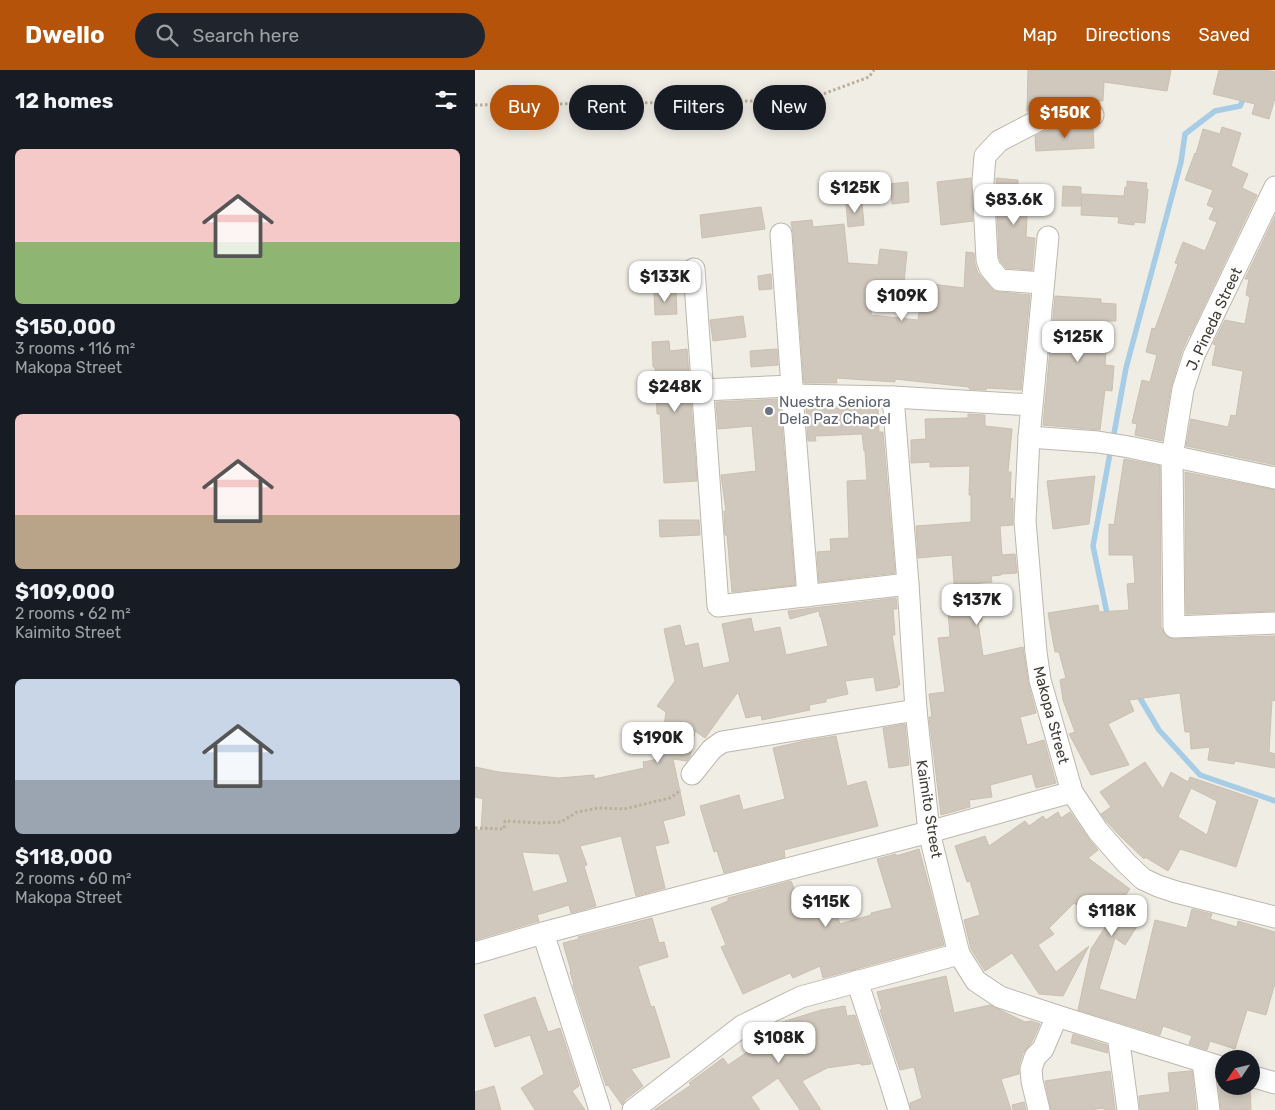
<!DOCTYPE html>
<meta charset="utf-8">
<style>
:root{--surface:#171b24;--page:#20242c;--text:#f1f3f6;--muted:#9ea1a6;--accent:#b45309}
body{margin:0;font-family:Rubik,sans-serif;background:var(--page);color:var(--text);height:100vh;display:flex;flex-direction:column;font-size:19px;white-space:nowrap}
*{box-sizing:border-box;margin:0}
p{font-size:16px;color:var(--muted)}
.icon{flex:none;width:28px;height:28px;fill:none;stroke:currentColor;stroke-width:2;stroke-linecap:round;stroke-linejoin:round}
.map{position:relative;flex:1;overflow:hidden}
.side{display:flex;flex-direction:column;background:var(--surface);width:475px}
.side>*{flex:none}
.hud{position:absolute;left:15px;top:15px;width:475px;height:45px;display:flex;gap:10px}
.needle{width:32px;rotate:235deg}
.tools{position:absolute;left:740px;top:980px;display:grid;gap:10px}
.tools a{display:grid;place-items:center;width:45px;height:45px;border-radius:50%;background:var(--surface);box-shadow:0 2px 12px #0003;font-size:25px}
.price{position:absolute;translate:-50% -42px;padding:0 11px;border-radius:10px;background:#fff;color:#222;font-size:16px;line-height:32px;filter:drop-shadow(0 1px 2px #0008)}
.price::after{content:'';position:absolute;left:50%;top:30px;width:15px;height:11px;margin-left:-8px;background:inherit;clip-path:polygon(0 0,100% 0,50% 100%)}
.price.active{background:var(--accent);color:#fff}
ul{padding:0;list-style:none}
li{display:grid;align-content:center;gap:10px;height:265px;padding:0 15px}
li span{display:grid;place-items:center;height:155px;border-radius:8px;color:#555}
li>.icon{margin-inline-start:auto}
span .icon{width:90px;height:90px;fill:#fffc;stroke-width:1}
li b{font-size:21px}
h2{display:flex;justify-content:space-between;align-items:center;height:60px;padding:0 15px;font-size:21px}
.tag{padding:0 18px;border-radius:22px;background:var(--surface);box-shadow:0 2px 12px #0003;font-size:18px;line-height:45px}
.tag.active{background:var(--accent);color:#fff}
header{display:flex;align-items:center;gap:30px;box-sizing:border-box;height:70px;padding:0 25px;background:var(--accent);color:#fff}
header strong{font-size:24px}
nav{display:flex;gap:28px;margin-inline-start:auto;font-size:18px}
.search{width:350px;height:45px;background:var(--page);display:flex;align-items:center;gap:12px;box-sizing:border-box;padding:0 18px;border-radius:28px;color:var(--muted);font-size:19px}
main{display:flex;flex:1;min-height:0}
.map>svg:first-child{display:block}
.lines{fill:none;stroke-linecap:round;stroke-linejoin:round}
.stream{stroke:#a7cde6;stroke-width:5.5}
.building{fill:#d0c8bc;stroke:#cac0b0;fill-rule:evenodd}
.street-casing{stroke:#bdb7ac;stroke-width:23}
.path{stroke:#baaf9c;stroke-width:3;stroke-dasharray:2.5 2.5;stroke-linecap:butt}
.street{stroke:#fff;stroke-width:21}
.worship-dot{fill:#6b7280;stroke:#fff;stroke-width:2}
.labels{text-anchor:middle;stroke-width:4.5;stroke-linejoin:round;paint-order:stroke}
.street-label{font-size:15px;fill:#423d35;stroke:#fff}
.worship-label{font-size:15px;fill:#5b616d;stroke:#fff;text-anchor:start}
</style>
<header>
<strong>Dwello</strong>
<div class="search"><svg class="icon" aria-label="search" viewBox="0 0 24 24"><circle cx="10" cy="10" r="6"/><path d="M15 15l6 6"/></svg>Search here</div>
<nav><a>Map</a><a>Directions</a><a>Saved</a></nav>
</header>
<main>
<section class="side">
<h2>12 homes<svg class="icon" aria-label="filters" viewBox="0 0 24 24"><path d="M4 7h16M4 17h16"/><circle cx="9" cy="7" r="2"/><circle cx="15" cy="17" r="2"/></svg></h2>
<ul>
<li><span style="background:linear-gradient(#f6c9c9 60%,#8fb573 0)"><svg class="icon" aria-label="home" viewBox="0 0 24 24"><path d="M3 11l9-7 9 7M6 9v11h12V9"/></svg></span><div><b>$150,000</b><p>3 rooms · 116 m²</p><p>Makopa Street</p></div></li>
<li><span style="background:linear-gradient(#f6c9c9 65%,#b9a48a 0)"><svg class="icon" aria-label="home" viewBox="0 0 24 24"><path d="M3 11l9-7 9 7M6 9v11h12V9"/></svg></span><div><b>$109,000</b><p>2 rooms · 62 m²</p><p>Kaimito Street</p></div></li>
<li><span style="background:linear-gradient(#c9d6e8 65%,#9aa5b1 0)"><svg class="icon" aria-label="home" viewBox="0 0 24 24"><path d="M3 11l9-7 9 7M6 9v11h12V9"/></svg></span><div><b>$118,000</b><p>2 rooms · 60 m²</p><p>Makopa Street</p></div></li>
</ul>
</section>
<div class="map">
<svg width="800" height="1040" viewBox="0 0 800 1040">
<rect width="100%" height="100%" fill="#f0ede5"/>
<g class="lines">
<!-- stream -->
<g class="stream">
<path d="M638,369L651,298L706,92L710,64L740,41L765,36L771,24"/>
<path d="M633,548L618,476L636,378"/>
<path d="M662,623L684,660L725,705L800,731"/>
</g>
</g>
<!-- building -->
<g class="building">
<path d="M553,0H696L692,21L629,12L628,31H616L617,32L574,33L568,34L555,41H552Z"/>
<path d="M744,0H791L800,2V28L794,49L777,44L780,34L738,24Z"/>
<path d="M747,57L766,63L756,96L773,104L767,118L782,125L715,265H714L707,281L696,317L687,371L660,365L662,354L657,353L667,310L675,312L682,285L671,282L677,258L680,259L703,194L700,193L708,172L730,181L742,152L734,149L739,138L732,135L738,120L710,110L720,83L721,84L728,59L745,64Z"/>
<path d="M577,58H618L619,78L561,81L560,66Z"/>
<path d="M496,108L498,151L466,155L462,112Z"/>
<path d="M521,108L543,110V115H550V124H553L551,167L560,168L557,200L531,198L526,192L524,187Z"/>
<path d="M652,111L672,113L671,119H673L670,153L659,152V155L643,153L644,147L606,145L607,124L649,126L650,117H652Z"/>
<path d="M433,112L434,132L417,134L415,114Z"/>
<path d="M588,116L606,117V136H587Z"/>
<path d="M387,132L389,155L373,157L371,133Z"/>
<path d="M286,137L290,159L227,168L225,145Z"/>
<path d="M800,146V395L711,376L716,349L753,357L756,345L761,346L768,301L737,295L741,275L738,274L750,250L770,254L775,227L771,225L774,209H770Z"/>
<path d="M337,150L338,157L369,154L373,193L403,195L405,179L432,182L429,213L398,210L396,245L443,250L448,213L489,218L491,182L499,183L500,194L503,203L519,221L524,222L555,225L546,320L512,318L511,320L494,319V317L420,309V312L361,308L362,313H329L318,163L316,152Z"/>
<path d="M296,204L297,219L284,220L283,206Z"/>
<path d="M201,220L202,244L180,245L179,221Z"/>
<path d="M580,226L626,229V233L641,234V251H633L630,295L639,296L637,321L630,320L625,360L568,355Z"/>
<path d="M268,246L271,267L238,271L235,250Z"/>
<path d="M194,271L195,281L212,279L222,411L189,413L185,344H182L180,297H178L177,272Z"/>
<path d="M302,279L303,295L276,297L275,281Z"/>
<path d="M305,329L320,515L257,522L252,465H250L249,441H251L246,405L281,401L277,356L243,359L241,332Z"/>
<path d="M331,338L403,339L404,362H408L420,503L344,512L342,482L356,481L355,469L374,468L372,411L392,410L390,381H389L387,364L340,366L341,371H333Z"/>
<path d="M493,344L510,345V356L537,359L533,402H536L535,429L538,428V455L525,456L527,485L540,484L542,503L526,504V505L516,506L517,512L504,513L507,551L503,552L508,586L548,577L553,612L561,643L545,647L552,675L569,670L581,713L561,718L557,704L515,715L517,727L494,730L495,737L466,745L454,647H457L454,624L470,622L463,568L475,567L472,526H480L477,485L443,488L441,456L496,452V425H494L495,396L455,397V392L436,393V370L451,369L450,349L493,348Z"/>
<path d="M649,389L685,396L686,557L689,564L694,568L700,569L800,566V631L797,630L794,682L800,684V698L760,691L759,694L733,690L735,677L716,679L715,662H710L705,623L654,630L659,641L633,654L654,695L616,705L594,664L600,662L588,630L585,610L591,608L584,582H580L573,543L623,535L624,542L654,540L652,514L660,513L658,485H634V454L639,455Z"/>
<path d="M710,402L800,420V541L711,544Z"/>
<path d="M620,406L614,454L578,459L572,411Z"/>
<path d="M184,450H224L225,465L185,467Z"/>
<path d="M421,528L422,539H418L420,565H417L425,615H422L423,617L401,621L399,607L370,611L373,624L351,629V632L334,635L335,640L287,650L286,645L271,648L263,622L230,668L220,661L215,687L212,691L198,689L210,745L188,751L194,773L180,776L190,818L161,826L146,766L105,776L112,795L109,796L121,836L96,843L94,835L62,845L64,851L0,870V760H6L8,729L0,727V697L24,702L84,708L119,705V709L169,698L168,692L184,689L191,642L182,636L200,611L189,559L205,555L210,576L223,573L228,598L255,592L247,554L276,548L279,562L305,557L311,585L353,576L346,547H345L344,541L315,549L313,541ZM47,782L84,784L93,812L58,822Z"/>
<path d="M430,654L434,695L414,698L408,658Z"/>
<path d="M361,666L372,716L391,711L403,756L309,780L310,787L249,803L242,781L239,782L225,736L264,725L268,740L310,729L298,678L329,671Z"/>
<path d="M670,692L688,719L696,702L713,712L715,707L783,730L761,797L705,779L693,801L670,787L669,789L644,765L633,753L626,744L636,737L625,722ZM716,718L742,731L732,765L703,747Z"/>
<path d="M583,742L586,748L595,742L613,768L623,780L613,788L655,819L650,826L672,841L650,875L640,868L624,919L661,930L680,850L712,858L717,839L737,844L735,849L762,857L763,851L800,862V913L791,945L772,940L760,979L735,971L732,980L714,974L717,966L688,956L685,965L603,940L616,879L631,856L615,844L617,839L612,842L599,833L574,858L579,864L563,875L581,902L614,876L588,926L564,924L537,883L510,901L496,879L489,850L505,845L495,811L492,812L480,776L510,766L514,776L550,751L554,756L568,746L571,750Z"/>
<path d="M444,779L456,823L469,875L348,908L345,896L318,908L315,903L268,924L246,877L251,875L236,838L253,831V828L316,811L324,830L352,820L365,854L396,845V843L417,838L402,789L421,784V786Z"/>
<path d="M177,848L184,873L189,872L193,887L163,896L176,937L179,936L195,987L156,999L168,1016L150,1030L147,1035L133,1015L131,1016L98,915H99L95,902L96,901L88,873L104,869L103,867Z"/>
<path d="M471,906L479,943L515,935L550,952L556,951L565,954L557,972L548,983L544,995V1004L526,1009L536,1040H436L435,1033L447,1028L439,997L425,1000L405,940L407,939L402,922Z"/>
<path d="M60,927L73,962L85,958L104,1016L97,1021L110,1040H60L46,1018L69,1004L55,965L20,977L9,945Z"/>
<path d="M370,936L372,946L380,945L396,994L386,995V993L352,998L327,1011L346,1040H325L303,1008L276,1027L285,1040H179L216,1015L214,1013L248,988L253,995L293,968L289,960L304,953L346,940Z"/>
<path d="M598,964L632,975L633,983L596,973Z"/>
<path d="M635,1001L640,1040H629V1038L614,1040H576L570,1011Z"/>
<path d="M715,1001H717L721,1040H665L664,1026L695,1022L693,1003Z"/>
<path d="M743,1010H749V1016H762V1018L775,1019L776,1040H746Z"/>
<path d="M19,1016L26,1040H0V1022Z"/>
<path d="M549,1032L551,1040H538L537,1035Z"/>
</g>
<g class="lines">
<!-- street casing -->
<g class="street-casing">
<g id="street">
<path d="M800,117L719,285L708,319L697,387L699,557L800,553"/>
<path d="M306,164L317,316V325L333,526"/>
<path d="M573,167L554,367L550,451L561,582L565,610L597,722L623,761L651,793L668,809L683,816L701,822L800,847"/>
<path d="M219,199L243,536L433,514"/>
<path d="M568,213L525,210L515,198L512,190L508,111L510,86L524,71L574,45H618"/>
<path d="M228,320L317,316"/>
<path d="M317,325L418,327L557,335"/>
<path d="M418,327L433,514L441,640L454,762L484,884L501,911L525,927L582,946L749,998"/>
<path d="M554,367L623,372L654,377L800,408"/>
<path d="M217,704L237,679L247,672L441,640"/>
<path d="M68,863L125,1040"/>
<path d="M0,883L68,863L454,762L597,722"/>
<path d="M382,911L415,1011L424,1040"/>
<path d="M643,965L653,1040"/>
<path d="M728,992L734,1040"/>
<path d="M776,1006L800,1013"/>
<path d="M158,1040L267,956L326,927L484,884"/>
<path d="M564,1040L557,1011L556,999L560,987L568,979L582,946"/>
</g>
</g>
<!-- path -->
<g class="path">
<path d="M0,35L157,33L332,30L394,7L399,0"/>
<path d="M0,758L29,759L30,751L65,753L86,752L102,742L124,738L149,739L195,728L206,720"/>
</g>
<!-- street -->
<use href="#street" class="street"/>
</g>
<!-- markers -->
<circle class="worship-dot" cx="294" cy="341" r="5"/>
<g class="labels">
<!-- street labels -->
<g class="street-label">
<text transform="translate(739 249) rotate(-65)" y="5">J. Pineda Street</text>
<text transform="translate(576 645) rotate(75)" y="5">Makopa Street</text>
<text transform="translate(454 739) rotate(81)" y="5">Kaimito Street</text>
</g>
<!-- worship labels -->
<g class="worship-label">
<text x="304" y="337">Nuestra Seniora<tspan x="304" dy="17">Dela Paz Chapel</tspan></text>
</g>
</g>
</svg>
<div class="tools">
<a><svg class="needle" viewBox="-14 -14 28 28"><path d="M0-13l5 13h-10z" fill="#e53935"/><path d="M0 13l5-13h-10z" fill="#9ea1a6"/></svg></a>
</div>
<b class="price active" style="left:590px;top:69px">$150K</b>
<b class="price" style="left:380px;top:144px">$125K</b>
<b class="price" style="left:539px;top:156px">$83.6K</b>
<b class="price" style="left:190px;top:233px">$133K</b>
<b class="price" style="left:427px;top:252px">$109K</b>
<b class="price" style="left:603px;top:293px">$125K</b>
<b class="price" style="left:200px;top:343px">$248K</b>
<b class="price" style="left:502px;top:556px">$137K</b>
<b class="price" style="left:183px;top:694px">$190K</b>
<b class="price" style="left:351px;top:858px">$115K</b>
<b class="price" style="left:637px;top:867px">$118K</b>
<b class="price" style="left:304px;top:994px">$108K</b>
<div class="hud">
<a class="tag active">Buy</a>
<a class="tag">Rent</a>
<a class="tag">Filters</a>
<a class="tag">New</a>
</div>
</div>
</main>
